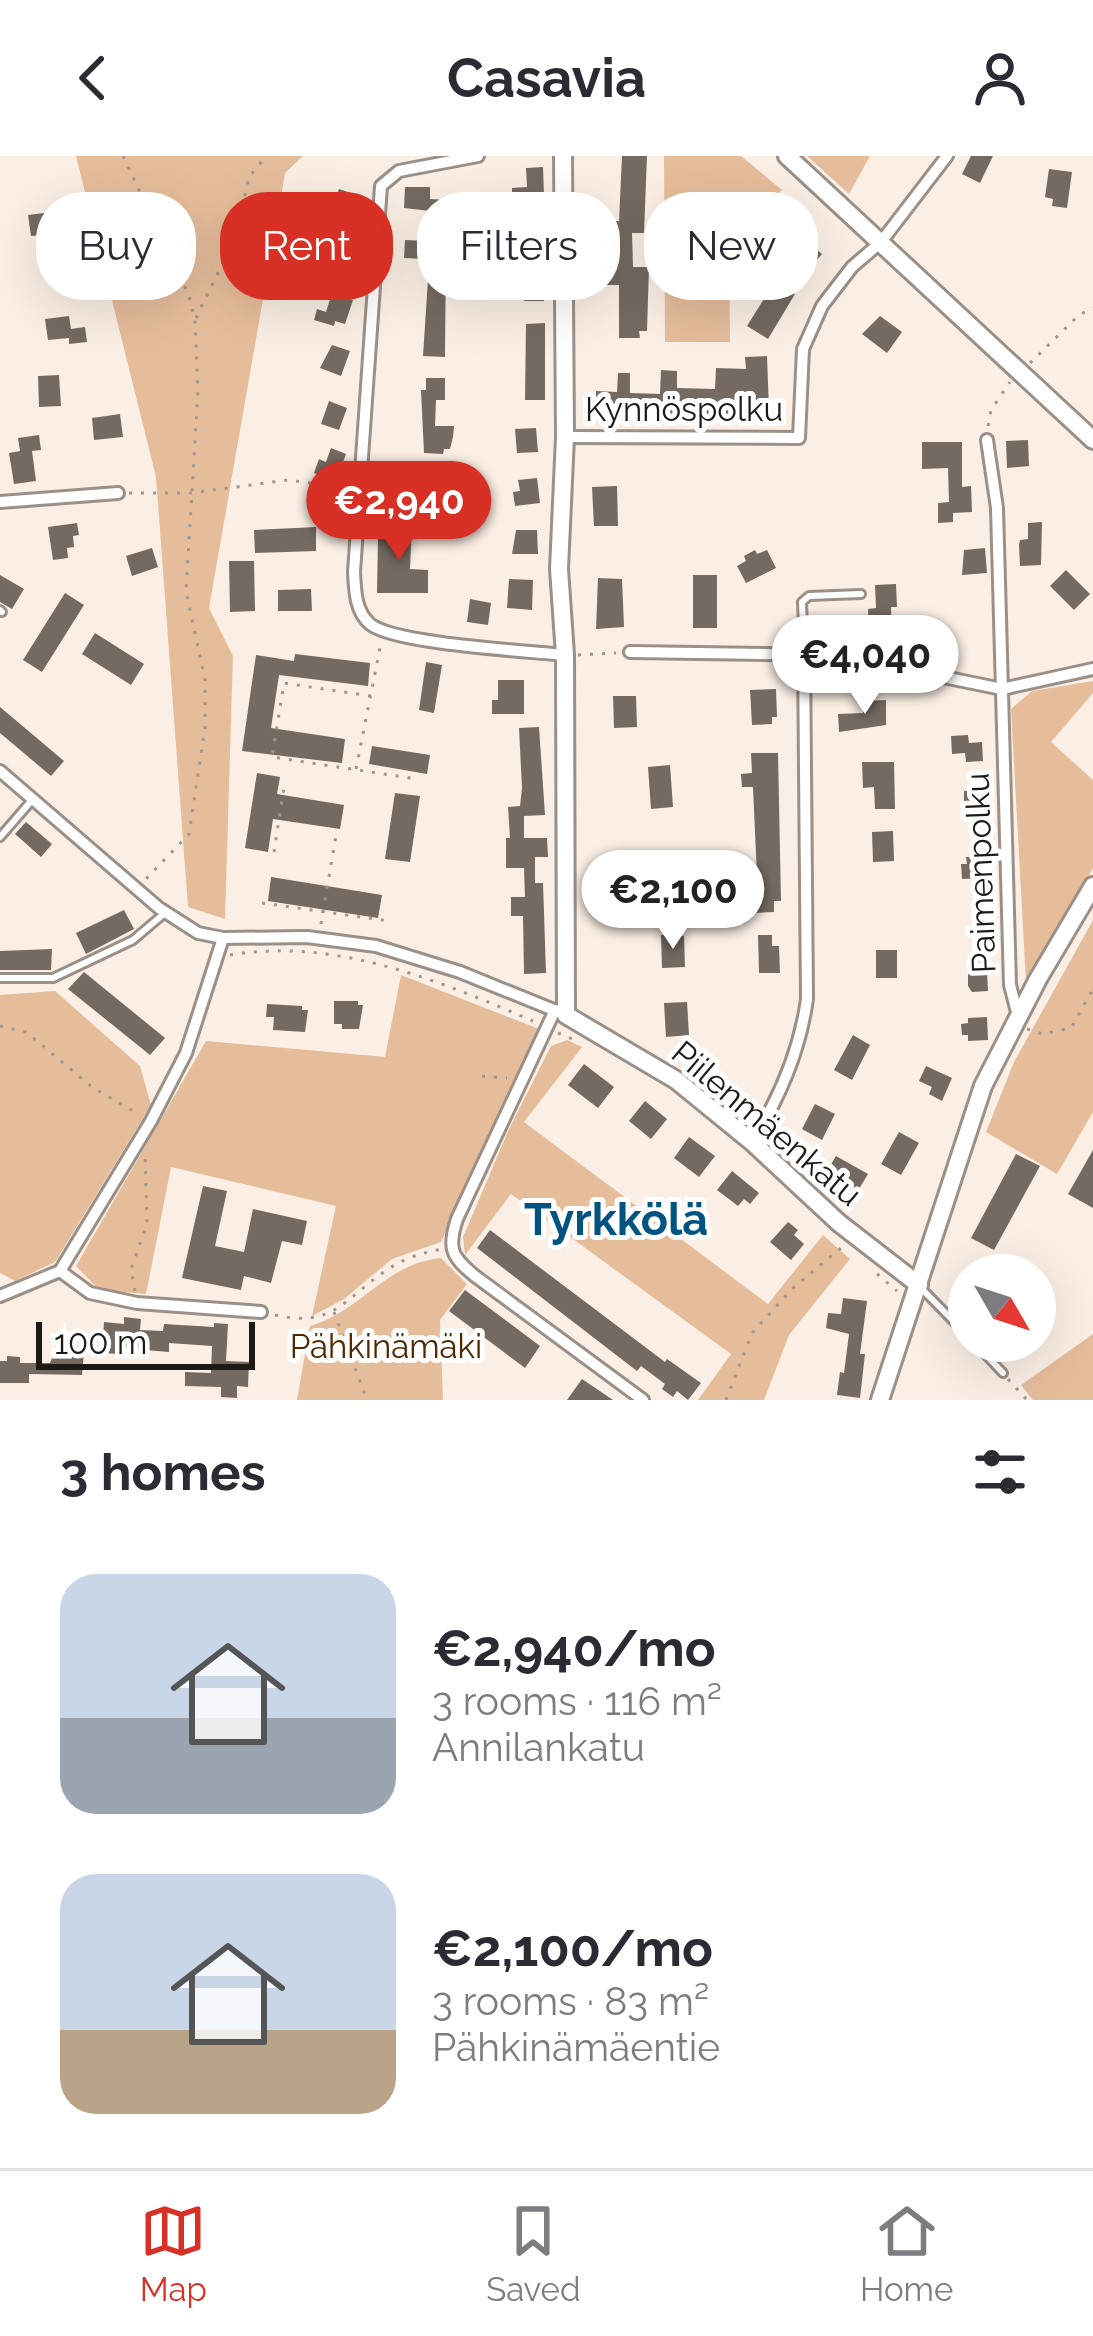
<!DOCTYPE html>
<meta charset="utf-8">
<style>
:root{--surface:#fff;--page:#f2f2f3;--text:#2b2b33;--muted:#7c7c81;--line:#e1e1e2;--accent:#d93025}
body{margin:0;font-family:Raleway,sans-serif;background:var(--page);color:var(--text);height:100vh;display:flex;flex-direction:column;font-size:45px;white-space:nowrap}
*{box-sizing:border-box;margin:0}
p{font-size:39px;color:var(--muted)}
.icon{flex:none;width:66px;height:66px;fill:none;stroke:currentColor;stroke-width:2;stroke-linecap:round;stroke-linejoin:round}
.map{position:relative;height:1244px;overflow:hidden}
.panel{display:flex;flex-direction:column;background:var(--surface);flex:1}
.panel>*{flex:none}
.hud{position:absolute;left:36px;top:36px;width:1023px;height:108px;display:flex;gap:24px}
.needle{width:78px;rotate:129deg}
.fabs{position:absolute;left:948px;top:1098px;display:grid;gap:24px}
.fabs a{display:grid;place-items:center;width:108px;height:108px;border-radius:50%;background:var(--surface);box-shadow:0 12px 48px #0002;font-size:60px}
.scale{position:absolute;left:36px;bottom:30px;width:219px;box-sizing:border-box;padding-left:12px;border:6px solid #1d1915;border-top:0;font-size:33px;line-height:42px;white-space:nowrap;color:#1d1915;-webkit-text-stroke:9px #fefffe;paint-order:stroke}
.price{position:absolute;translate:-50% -102px;padding:0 27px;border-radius:42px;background:#fff;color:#222;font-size:39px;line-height:78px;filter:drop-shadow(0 3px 6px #0008)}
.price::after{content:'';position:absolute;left:50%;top:72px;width:36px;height:27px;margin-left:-18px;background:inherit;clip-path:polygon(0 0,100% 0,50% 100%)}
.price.active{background:var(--accent);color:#fff}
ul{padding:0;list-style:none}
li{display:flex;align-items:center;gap:36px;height:300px;padding:0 60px}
li span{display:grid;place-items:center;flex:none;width:336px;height:240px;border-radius:36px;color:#555}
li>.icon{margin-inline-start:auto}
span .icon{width:144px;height:144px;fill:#fffc;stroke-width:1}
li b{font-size:51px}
h2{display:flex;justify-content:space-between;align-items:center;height:144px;padding:0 60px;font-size:51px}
.tag{padding:0 42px;border-radius:48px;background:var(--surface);box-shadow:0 12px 48px #0002;font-size:42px;line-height:108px}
.tag.active{background:var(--accent);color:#fff}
header{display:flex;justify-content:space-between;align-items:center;height:156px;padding:0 60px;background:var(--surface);font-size:54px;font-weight:700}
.tabs{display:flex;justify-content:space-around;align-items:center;height:168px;border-top:3px solid var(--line);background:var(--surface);font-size:33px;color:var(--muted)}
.tabs a{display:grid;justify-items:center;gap:6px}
.tabs .active{color:var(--accent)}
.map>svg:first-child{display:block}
.green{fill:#e6bd9b}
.building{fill:#746a61}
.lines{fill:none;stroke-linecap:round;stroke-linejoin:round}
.lane-casing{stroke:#9b9087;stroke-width:12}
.street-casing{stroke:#9b9087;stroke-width:16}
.secondary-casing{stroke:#9b9087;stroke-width:22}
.path{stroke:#a09790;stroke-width:3;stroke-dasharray:3 9;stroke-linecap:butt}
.lane{stroke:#fff;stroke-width:6}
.street{stroke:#fff;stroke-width:10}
.secondary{stroke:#fff;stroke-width:16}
.labels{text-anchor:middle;stroke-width:10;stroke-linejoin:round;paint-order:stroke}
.street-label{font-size:33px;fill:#1d1915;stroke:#fefffe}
.park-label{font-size:33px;fill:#4d2800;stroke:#fefffe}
.district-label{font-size:45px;font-weight:bold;fill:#015380;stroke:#fefffe}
</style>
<header><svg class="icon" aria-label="back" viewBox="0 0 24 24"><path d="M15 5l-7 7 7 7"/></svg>Casavia<svg class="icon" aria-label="person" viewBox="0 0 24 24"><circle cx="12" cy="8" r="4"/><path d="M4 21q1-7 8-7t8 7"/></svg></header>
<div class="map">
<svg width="1093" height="1244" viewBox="0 0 1093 1244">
<rect width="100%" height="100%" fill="#fbefe5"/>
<!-- green -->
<g class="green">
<path d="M76,0H303L285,17L209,452L233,500L225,763L188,751L156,321Z"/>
<path d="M664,0H741L782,34L729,83L730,186H665Z"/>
<path d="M807,0H870L849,38Z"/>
<path d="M1093,525V537L1051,586L1093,624V712L1026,827L1011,553L1032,535Z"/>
<path d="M1093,764V956L1057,1018L986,976L1014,906Z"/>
<path d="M401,819L539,873L441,1086L392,1103L344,1143L312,1160L336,1050L171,1011L146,1138L99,1134L76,1110L206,885L385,901Z"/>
<path d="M55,835L140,910L151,949L55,1106L15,1125L0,1117V839Z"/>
<path d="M567,884L582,891L524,966L768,1148L823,1079L850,1103L789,1179L764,1244H698L731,1198L511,1038L465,1099L463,1081L509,973L551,890Z"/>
<path d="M441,1102L467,1128L440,1164L443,1244H297L310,1170C360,1156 386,1107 441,1102Z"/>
<path d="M1093,1178V1244H1033L1021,1229Z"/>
</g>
<!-- building -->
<g class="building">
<path d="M622,0H647L644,77H632L633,111H649L647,175H639L640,182H619V129H599V115L614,114L613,81H599V65H619Z"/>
<path d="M971,0H993L980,27L962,18Z"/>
<path d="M543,11L546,95L514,97V85L527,84L526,72H532L530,46L512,47V32L527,31L526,12Z"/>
<path d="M1049,13L1072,16L1067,52L1052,50L1053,43L1045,41Z"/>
<path d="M405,31H430V43L448,44V57L404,52Z"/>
<path d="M339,33L357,39L349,64L331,58Z"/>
<path d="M778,48L805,72L799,78L822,98L808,114L762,66Z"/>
<path d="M52,56L54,78L31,80L28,59Z"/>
<path d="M405,84L428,85L427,92H446L445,201L423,200L429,108H424V103L404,102Z"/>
<path d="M337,86L356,93L345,122L326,115Z"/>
<path d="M524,117L544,118V145H524Z"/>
<path d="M775,125L795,138L768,183L747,170Z"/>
<path d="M332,137L353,144L345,168L335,165L334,170L314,164L317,153L326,156Z"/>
<path d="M69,160L71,173L85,171L87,186L69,188V182L48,184L45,163Z"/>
<path d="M880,160L902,176L887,197L862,178Z"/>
<path d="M545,167V244H525L526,168Z"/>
<path d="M332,189L350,195L341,220L320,212Z"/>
<path d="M767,200L769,254L729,259L596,256V235L617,236L618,217H630V237L660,238L661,214L677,215V232L715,233L716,212L746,213L745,201Z"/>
<path d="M59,219L61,250L39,251L38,220Z"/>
<path d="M426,222H445V244H436L435,270H454L453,281L450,293H444L443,298L424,297L421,234H426Z"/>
<path d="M329,245L347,252L339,274L321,268Z"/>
<path d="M120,258L123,281L94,284L92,262Z"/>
<path d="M536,272L538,296L517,297L515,273Z"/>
<path d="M39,279L41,294L32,295L36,325L14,328L9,297L20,295L18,282Z"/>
<path d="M1028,284L1029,310L1007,312L1006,285Z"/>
<path d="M922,286H962V331L971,330L972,356L953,357V366L938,367V347L949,346L948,312L922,313Z"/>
<path d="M331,292L346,298L339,318L328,314L325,321L314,317L319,303L326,306Z"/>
<path d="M537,322L540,347L515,350L513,336L520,335L518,324Z"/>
<path d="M420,323L443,324V342L410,346V332H420Z"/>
<path d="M617,330L618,370H594L592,331Z"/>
<path d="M390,366L412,367L410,413L428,414V437H377L378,380H390Z"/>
<path d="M1042,366L1041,409L1020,410L1019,389L1020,384L1028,383V367Z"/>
<path d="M77,367L79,379L73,380L74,391L67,392L68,402L53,404L48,371Z"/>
<path d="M316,371V395L255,397L254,374Z"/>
<path d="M516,374H537L538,398H512Z"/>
<path d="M152,392L158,411L132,420L126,400Z"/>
<path d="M985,392L987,417L962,419L964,394Z"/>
<path d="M755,394L757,398L767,394L776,412L746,427L737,410L746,405L744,400Z"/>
<path d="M229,405H254L255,455L230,456Z"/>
<path d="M1066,414L1090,438L1074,454L1050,430Z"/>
<path d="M0,419L24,433L12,453L0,446Z"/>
<rect x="693" y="419" width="24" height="53"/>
<path d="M598,422L622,423L624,471L596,473Z"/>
<path d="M509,423L533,424L532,454L507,452Z"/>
<path d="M896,428L897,451H891L892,480L869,481L868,453L876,452L875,429Z"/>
<path d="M311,433L312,455H278V434Z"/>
<path d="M65,437L84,449L42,516L23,504Z"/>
<path d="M470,443L491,447L488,469L467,466Z"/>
<path d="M95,477L144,508L131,529L82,498Z"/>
<path d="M295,498L370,507L368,530L279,519L271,572L345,583L342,607L242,595L256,499L294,505Z"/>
<path d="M426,506L442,509L434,557L419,554Z"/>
<path d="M498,524H524V558H492V544H498Z"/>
<path d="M776,533L777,561H772V568L752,569L750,534Z"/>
<path d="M613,540H636L637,571L614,572Z"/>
<path d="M886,544V569L839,576L838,558L863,557V545Z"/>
<path d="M0,551L64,605L51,620L0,577Z"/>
<path d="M539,571L545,659L524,660V682H547L548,701H535V727H543L546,817L524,818L523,760H511V741H525L524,712H506V682H510L508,651L520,650L522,632L519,572Z"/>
<path d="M968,579L969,587L982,586L983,605L966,606L965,597L952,598L951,580Z"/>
<path d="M372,590L430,599L427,618L369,608Z"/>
<path d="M751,597H778L781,745H774V756L753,757L752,743H758L753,631H742L741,618L752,617Z"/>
<path d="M862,606H894L895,653H875L874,631L863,632Z"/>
<path d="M670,609L673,651L651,653L648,611Z"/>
<path d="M257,617L280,621L277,638L344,649L340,673L273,663L268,696L245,692Z"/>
<path d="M983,634L984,664L964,665V635Z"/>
<path d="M395,637L420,640L410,706L385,703Z"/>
<path d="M26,666L52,688L41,701L15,678Z"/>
<path d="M893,675L894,705L873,706L872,676Z"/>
<path d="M966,701H984L985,722L962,723L961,708H967Z"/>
<path d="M672,702V709H679L681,733L658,734L656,703Z"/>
<path d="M271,721L382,739L378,762L268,745Z"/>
<path d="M124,754L134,773L86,798L76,777Z"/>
<path d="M661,779L684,780L685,811L662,812Z"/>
<path d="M758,779H772V790H779L780,817H759Z"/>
<path d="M52,793L51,814H0V795Z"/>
<rect x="876" y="794" width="21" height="28"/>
<path d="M974,798H986L988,835L972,836L968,830V813H974Z"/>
<path d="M84,816L165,882L150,899L68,833Z"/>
<path d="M334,845H358V849H363L359,873H342V868H334Z"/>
<path d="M687,846L689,879L666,881L664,847Z"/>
<path d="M267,848L302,850V854H308L305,876L273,874L274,861H266Z"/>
<path d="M987,861L988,884L968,885V879H962L961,868L968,867V862Z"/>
<path d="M853,879L870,889L852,924L834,914Z"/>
<path d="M584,908L614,931L598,952L568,929Z"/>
<path d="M926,910L952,922L942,945L929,938L932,931L919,925Z"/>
<path d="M645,945L667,963L651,983L629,965Z"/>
<path d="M815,948L835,958L822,984L802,973Z"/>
<path d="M899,976L919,987L901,1019L881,1008Z"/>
<path d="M689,981L715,1000L699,1021L674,1002Z"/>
<path d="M1093,994V1052L1068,1038Z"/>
<path d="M1016,998L1040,1010L994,1094L971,1082Z"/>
<path d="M836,1000L868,1018L856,1038L824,1020Z"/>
<path d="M732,1015L759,1037L750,1048L744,1043L738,1050L717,1034Z"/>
<path d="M203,1030L227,1035L215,1090L244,1096L253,1053L307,1065L302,1089L282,1085L271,1127L244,1120L241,1134L182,1122Z"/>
<path d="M788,1066L798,1074L794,1079L804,1088L791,1104L770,1086Z"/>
<path d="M490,1074L665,1206L667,1203L701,1227L688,1244L677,1235L673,1241L662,1233L665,1228L641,1210L637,1215L477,1092Z"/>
<path d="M465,1134L540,1190L525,1212L449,1155Z"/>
<path d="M843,1142L867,1145L860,1198H865L860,1242L837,1239L840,1216L844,1217L849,1178L826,1172L828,1157L841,1158Z"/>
<path d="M124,1161L141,1163L140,1174L163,1175L164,1168L214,1171V1167L228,1168L226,1205L249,1206L248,1231L237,1230V1242L221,1241V1231L185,1230V1216L211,1217L212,1190L169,1187V1196L121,1192V1198L102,1197L104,1166L124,1168Z"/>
<path d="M69,1190L80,1191L84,1196L82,1219L29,1218V1227H0V1205H7V1200L20,1201V1207H50L54,1197L68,1195Z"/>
<path d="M582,1223L613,1244H567Z"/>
</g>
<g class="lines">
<!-- lane casing -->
<g class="lane-casing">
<g id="lane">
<path d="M0,454L2,456"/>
<path d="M804,496L802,446L809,440L861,438"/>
<path d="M0,681L33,643"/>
<path d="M0,822H53L133,784L166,756"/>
<path d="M921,1132L969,1181"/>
<path d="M973,1185L1003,1217"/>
</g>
</g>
<!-- street casing -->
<g class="street-casing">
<g id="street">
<path d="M478,0L399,15L381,30L354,416C355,434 355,455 370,468C394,488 528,495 565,499"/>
<path d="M565,281L799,282L803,193L822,150L852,111L881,86L947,0"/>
<path d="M987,284L997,352L1010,829L1018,860"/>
<path d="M0,346L118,337"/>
<path d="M630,496L836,499L1002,533L1093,513"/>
<path d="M0,615L159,752L198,777L223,782L307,781L376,790L460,816L566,859"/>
<path d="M555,854L457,1063C447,1093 452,1101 475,1120L643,1244"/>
<path d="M752,986C779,943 800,894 807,843L804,496"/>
<path d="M60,1115L90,1137L137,1147L261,1156"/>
<path d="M0,1140L60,1115L151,965L186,897L223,782"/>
</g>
</g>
<!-- secondary casing -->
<g class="secondary-casing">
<g id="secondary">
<path d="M563,0L565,281L559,413L565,499L566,859L676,924L752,986L839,1067L919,1129"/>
<path d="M787,0L1093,284"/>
<path d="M880,1244L983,930L1038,823L1093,730"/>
</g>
</g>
<!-- path -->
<g class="path">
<path d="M123,0L189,140L195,164L198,235L186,435L205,524V572L189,678L146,723"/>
<path d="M196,162L236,79L249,21L266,0"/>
<path d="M1030,207L1079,159L1093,152"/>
<path d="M988,270L991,254L1010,226"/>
<path d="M129,337H191L288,324L346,332"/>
<path d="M578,499L616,497"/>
<path d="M371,540L284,527L272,601L417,623"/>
<path d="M356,613L381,487"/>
<path d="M274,696L285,625"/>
<path d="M262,747L389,765"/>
<path d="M321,768L336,679"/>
<path d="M230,799C335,781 440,825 533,865"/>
<path d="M0,870L26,876L92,931L138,958"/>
<path d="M1027,873L1043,878L1071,872L1093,833"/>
<path d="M558,877L577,885"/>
<path d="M482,920L507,922"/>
<path d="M877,1118L897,1135"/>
<path d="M135,1135L131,1113L147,1068L145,998"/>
<path d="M334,1156L367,1244"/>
<path d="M275,1159C335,1172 343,1143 387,1114C404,1102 422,1097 442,1093"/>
<path d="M1008,1223L1027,1244"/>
<path d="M726,1244L752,1177L792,1133L841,1092"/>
</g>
<!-- lane -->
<use href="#lane" class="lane"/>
<!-- street -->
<use href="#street" class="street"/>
<!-- secondary -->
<use href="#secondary" class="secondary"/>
</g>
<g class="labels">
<!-- street labels -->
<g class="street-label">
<text x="684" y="265">Kynnöspolku</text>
<text transform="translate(980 717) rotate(-92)" y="12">Paimenpolku</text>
<text transform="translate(767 967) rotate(40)" y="12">Piilenmäenkatu</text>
</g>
<!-- park labels -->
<g class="park-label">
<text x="386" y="1202">Pähkinämäki</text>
</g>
<!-- district labels -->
<g class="district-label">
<text x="616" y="1079">Tyrkkölä</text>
</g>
</g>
</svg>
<div class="fabs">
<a><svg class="needle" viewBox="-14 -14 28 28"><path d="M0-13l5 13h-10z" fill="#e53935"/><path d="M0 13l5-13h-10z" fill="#7c7c81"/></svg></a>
</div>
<div class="scale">100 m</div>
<b class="price active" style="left:399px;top:407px">€2,940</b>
<b class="price" style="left:865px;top:561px">€4,040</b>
<b class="price" style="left:673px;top:796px">€2,100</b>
<div class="hud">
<a class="tag">Buy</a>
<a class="tag active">Rent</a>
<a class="tag">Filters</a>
<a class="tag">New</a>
</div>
</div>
<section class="panel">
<h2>3 homes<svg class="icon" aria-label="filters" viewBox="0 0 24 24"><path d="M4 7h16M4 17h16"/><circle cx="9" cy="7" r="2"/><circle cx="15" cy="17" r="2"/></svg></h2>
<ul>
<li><span style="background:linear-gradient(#c9d6e8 60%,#9aa5b1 0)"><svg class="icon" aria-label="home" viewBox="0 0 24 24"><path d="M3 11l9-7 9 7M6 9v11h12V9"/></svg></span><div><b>€2,940/mo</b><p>3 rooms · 116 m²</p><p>Annilankatu</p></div></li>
<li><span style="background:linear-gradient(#c9d6e8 65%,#b9a48a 0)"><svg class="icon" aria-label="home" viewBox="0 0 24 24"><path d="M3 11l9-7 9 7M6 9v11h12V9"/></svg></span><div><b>€2,100/mo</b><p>3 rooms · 83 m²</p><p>Pähkinämäentie</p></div></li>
</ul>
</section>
<nav class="tabs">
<a class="active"><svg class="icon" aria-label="map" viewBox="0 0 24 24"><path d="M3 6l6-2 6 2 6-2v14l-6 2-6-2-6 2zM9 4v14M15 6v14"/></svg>Map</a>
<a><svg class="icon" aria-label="saved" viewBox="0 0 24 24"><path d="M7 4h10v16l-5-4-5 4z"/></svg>Saved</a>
<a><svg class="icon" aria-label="home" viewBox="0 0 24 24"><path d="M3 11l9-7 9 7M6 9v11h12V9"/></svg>Home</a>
</nav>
